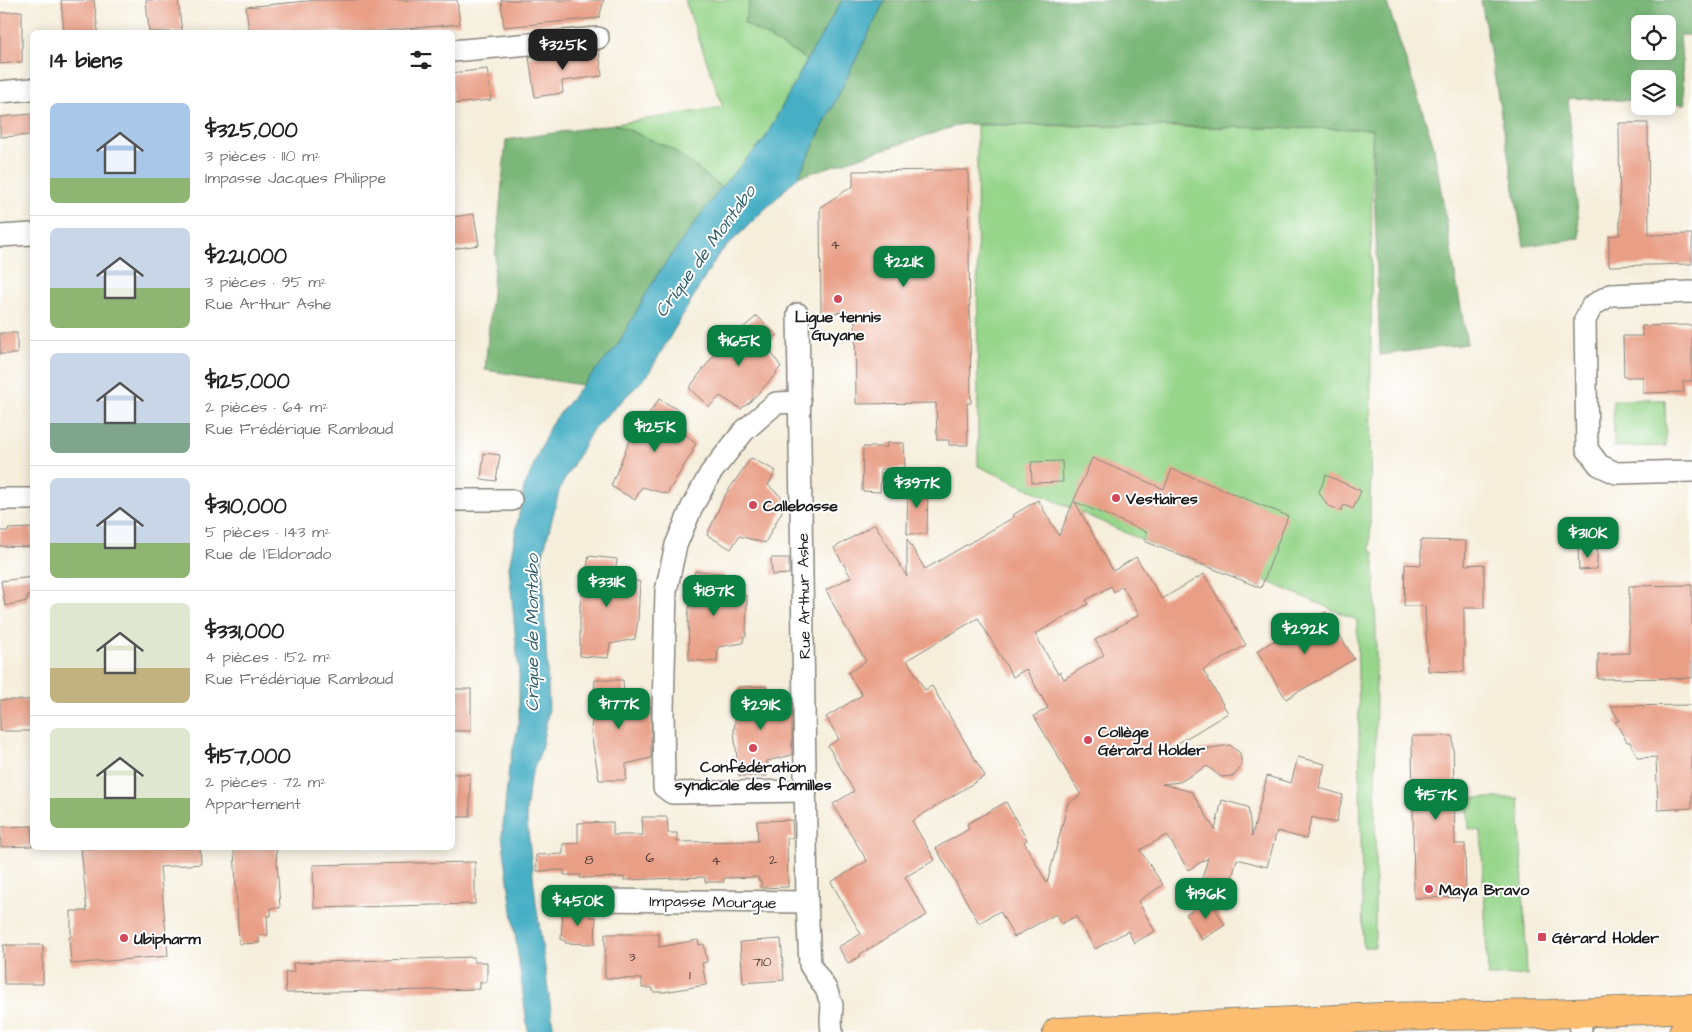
<!DOCTYPE html>
<html lang="fr">
<meta charset="utf-8">
<style>
:root{--surface:#fff;--page:#f2f2f2;--text:#222;--muted:#767676;--line:#e0e0e0;--accent:#0b8043}
body{margin:0;font-family:"Architects Daughter",sans-serif;background:var(--page);color:var(--text);height:100vh;display:flex;flex-direction:column;font-size:19px;white-space:nowrap}
*{box-sizing:border-box;margin:0}
p{font-size:16px;color:var(--muted)}
.icon{flex:none;width:28px;height:28px;fill:none;stroke:currentColor;stroke-width:2;stroke-linecap:round;stroke-linejoin:round}
.map{position:relative;flex:1;overflow:hidden}
.sheet{position:absolute;left:30px;top:30px;width:425px;height:820px;display:flex;flex-direction:column;background:var(--surface);border-radius:8px;box-shadow:0 2px 12px #0003}
.sheet>*{flex:none}
.tools{position:absolute;left:1631px;top:15px;display:grid;gap:10px}
.tools a{display:grid;place-items:center;width:45px;height:45px;border-radius:8px;background:var(--surface);box-shadow:0 2px 12px #0003;font-size:25px}
.price{position:absolute;translate:-50% -42px;padding:0 11px;border-radius:10px;background:var(--accent);color:#fff;font-size:16px;line-height:32px;filter:drop-shadow(0 1px 2px #0008)}
.price::after{content:'';position:absolute;left:50%;top:30px;width:15px;height:11px;margin-left:-8px;background:inherit;clip-path:polygon(0 0,100% 0,50% 100%)}
.price.active{background:#222;color:#fff}
ul{padding:0;list-style:none}
li{display:flex;align-items:center;gap:15px;height:125px;padding:0 20px}
li+li{border-top:1px solid var(--line)}
li span{display:grid;place-items:center;flex:none;width:140px;height:100px;border-radius:8px;color:#555}
li>.icon{margin-inline-start:auto}
span .icon{width:60px;height:60px;fill:#fffc;stroke-width:1}
li b{font-size:21px}
h2{display:flex;justify-content:space-between;align-items:center;height:60px;padding:0 20px;font-size:21px}
.map>svg:first-child{display:block}
.green{fill:#98d68c;stroke:#5a7954}
.forest{fill:#7ab778;stroke:#4b6a4a;fill-rule:evenodd}
.water{fill:#46afc5;stroke:#316670}
.building{fill:#e99f86;fill-rule:evenodd}
.lines{fill:none;stroke-linecap:round;stroke-linejoin:round}
.minor-casing{stroke:#88857c;stroke-width:24}
.major-casing{stroke:#88857c;stroke-width:30}
.minor{stroke:#fff;stroke-width:21}
.major{stroke:#fcbd6f;stroke-width:28}
.poi-dot{fill:#d1495b;stroke:#fff;stroke-width:2}
.labels{text-anchor:middle;stroke-width:4;stroke-linejoin:round;paint-order:stroke}
.number-label{font-size:14px;fill:#4f3d36}
.poi-label{font-size:16px;font-weight:bold;fill:#1c1c1c;stroke:#fff;text-anchor:start}
.street-label{font-size:16px;fill:#1c1c1c;stroke:#fff}
.water-label{font-size:18px;font-style:italic;fill:#2f5e68;stroke:#fff}
</style>
<div class="map">
<svg width="1692" height="1032" viewBox="0 0 1692 1032">
<rect width="100%" height="100%" fill="#fff"/>
<filter id="ink" filterUnits="userSpaceOnUse"><feTurbulence type="fractalNoise" baseFrequency=".02" numOctaves="2"/><feDisplacementMap in="SourceGraphic" scale="10" xChannelSelector="R" yChannelSelector="G"/><feConvolveMatrix kernelMatrix="1 2 1 2 8 2 1 2 1" color-interpolation-filters="sRGB"/></filter>
<filter id="wash" filterUnits="userSpaceOnUse"><feTurbulence type="fractalNoise" baseFrequency=".0096" numOctaves="4" result="noise"/><feDisplacementMap in="SourceGraphic" scale="20" xChannelSelector="R" yChannelSelector="G"/><feGaussianBlur stdDeviation="1.12" result="paint"/><feColorMatrix in="noise" values="0 0 0 0 0 0 0 0 0 0 0 0 0 0 0 0 0 1.4 0 .05"/><feComposite in="paint" operator="in"/></filter>
<g filter="url(#wash)">
<rect width="100%" height="100%" fill="#f5eedb"/>
<!-- green -->
<g class="green">
<path d="M685,0H750L744,23L807,60L764,140L721,187L672,149L615,124L723,107Z"/>
<path d="M977,125L1372,129L1370,550L1374,552L1376,632L1375,947H1363L1357,620L1264,580L1261,588L1144,541L978,466Z"/>
<path d="M1613,400H1665L1666,446L1614,447Z"/>
<path d="M1467,798H1519L1527,975L1488,976L1481,831L1469,829Z"/>
</g>
<!-- forest -->
<g class="forest">
<path d="M750,0H842L807,60L744,23Z"/>
<path d="M885,0H1386L1433,143L1467,344L1380,355L1372,129L962,124L798,177Z"/>
<path d="M1481,0H1692V35H1680L1685,104L1668,103V79H1640V101L1568,98L1580,238L1524,246ZM1640,24H1668V51H1640Z"/>
<path d="M615,124L672,149L721,187L655,278L616,348L582,385L485,370L506,140Z"/>
</g>
<!-- water -->
<path class="water" d="M842,0H885L798,177L718,255L647,376L593,429L560,488L542,558L549,708L541,750L530,779L526,813L536,902L554,1032H528L502,835L509,767L519,723V674L509,567L524,488L550,426L582,385L616,348L655,278L721,187L764,140L807,60Z"/>
<g id="blocks">
<!-- building -->
<g class="building">
<path d="M61,0H94L98,32H64Z"/>
<path d="M146,0H178L182,32H149Z"/>
<path d="M317,0H457L460,24L372,32H249L246,7Z"/>
<path d="M501,0H604L599,18L504,27Z"/>
<path d="M22,11V62L0,64V13Z"/>
<path d="M599,50L602,76L562,81L563,93L535,97L529,57L558,54V56Z"/>
<path d="M487,69L491,100L452,104V73Z"/>
<path d="M32,114V135L0,137V117Z"/>
<path d="M1619,123H1648L1649,235L1692,234V264L1609,266V236L1620,235Z"/>
<path d="M968,170L971,403H967L968,445H949V440H937L936,403L856,404L855,312L821,313L820,207L853,186V171Z"/>
<path d="M474,214L479,245L452,249V217Z"/>
<path d="M757,316L777,335L767,346L781,367L776,372L777,373L748,404H747L741,409L720,396L709,407L689,388L719,348Z"/>
<path d="M1692,325V381H1683L1684,392L1643,393V377H1624L1623,336H1642V326Z"/>
<rect x="0" y="333" width="17" height="21"/>
<path d="M659,399L684,413L677,426L696,444L692,450L693,451L667,494L642,487L635,500L611,486L628,444Z"/>
<path d="M886,443H904L905,468L881,469L880,492L862,491L863,447H887Z"/>
<path d="M484,453L500,455L496,481L481,479Z"/>
<path d="M751,458L776,471L768,485L787,502L765,543L739,536L731,549L707,535L725,495Z"/>
<path d="M1092,458L1164,489L1172,469L1288,516L1261,588L1144,541L1147,532L1075,502L1113,571L1136,557L1162,599L1204,574L1246,645L1203,670L1228,713L1157,756L1230,745L1240,753L1242,766L1234,776L1221,777L1207,766L1180,782L1162,784L1192,792L1215,830L1222,800L1248,807L1252,836L1267,776L1291,783L1298,757L1325,764L1319,788L1343,795L1336,823L1312,817L1306,839L1277,831L1267,867L1237,859L1229,890L1201,882L1208,858L1188,870L1167,835L1140,850L1163,885L1138,901L1155,931L1134,943L1128,931L1095,949L1076,916L1061,924L1056,914L1014,937L1000,911L979,923L936,848L969,829L967,824L1006,802L1027,840L1024,842L1047,883L1068,803L1081,795L1034,716L1048,708L1026,669L1013,677L978,618L907,660L925,690L932,686L985,776L912,821L935,860L905,877L927,915L860,954L861,956L848,963L838,947L861,934L831,882L867,861L833,804L854,791L828,746L839,739L826,717L862,695L848,673L866,661L842,621L826,590L851,577L834,548L875,524L907,577V539L925,569L1014,517L1013,515L1038,500L1059,536ZM1111,586L1114,592L1122,586L1139,615L1095,640L1104,655L1064,679L1060,672L1058,674L1035,634L1088,604L1086,600Z"/>
<path d="M1062,461L1063,482L1032,483L1031,462Z"/>
<path d="M1326,475L1361,491L1353,509L1344,505L1341,511L1327,505L1319,492Z"/>
<path d="M908,484L928,485L927,534H907Z"/>
<path d="M32,528V547L0,546V531H9L8,529Z"/>
<path d="M1421,540L1466,541L1465,565L1484,564V608H1464V672L1428,671L1425,606H1404L1405,564L1421,565Z"/>
<path d="M1597,548V569L1579,570L1578,549Z"/>
<path d="M589,556L617,559L615,574L640,582L638,620L635,639L610,644L608,658L580,656V605Z"/>
<path d="M771,558H789V574L772,575Z"/>
<path d="M695,571L724,573L723,589L747,596L746,636H744L743,643L718,647L717,662L689,660L688,615Z"/>
<path d="M32,577V596H27V601L5,606L1,581Z"/>
<path d="M1692,585V678L1598,679V654L1629,653V586Z"/>
<path d="M1326,612L1354,659L1286,699L1257,651L1303,623L1304,624Z"/>
<path d="M595,680H623L624,695L649,700V707H651V758L626,764V780H599L591,733Z"/>
<path d="M766,686L767,702L792,707V755L767,761V776H739L734,731L738,687Z"/>
<rect x="452" y="689" width="19" height="42"/>
<rect x="0" y="700" width="32" height="31"/>
<path d="M1692,705V808L1658,810L1656,757L1638,758L1630,742H1627L1615,721H1619L1611,706Z"/>
<path d="M1412,736H1453L1455,844H1465L1466,897L1414,898Z"/>
<rect x="452" y="774" width="18" height="43"/>
<path d="M642,817H667L668,833H677V842L758,841L757,821L792,820L793,838H787L788,887L761,888V881H759L758,877L724,878V882H705V877L624,880V877L580,878L581,875H564V870L537,871L536,855L563,854V844L578,843V823L613,822V835H643Z"/>
<path d="M32,826V846L1,847L0,827Z"/>
<path d="M81,848H200L201,864L160,867L168,956L71,964L69,937H71V911H87Z"/>
<path d="M234,848H276L280,908H271V916H267L268,935H259V943L239,944Z"/>
<path d="M475,862V904L314,908L313,865Z"/>
<path d="M1210,900L1225,925L1202,940L1186,914Z"/>
<path d="M563,909L583,910L590,912V917H596L595,944L565,943V940H561Z"/>
<path d="M605,934H659V947L698,940L699,945L704,944L707,962L702,963L706,985L664,992H653V988H642V979L605,978Z"/>
<path d="M781,939L784,980L743,983L740,942Z"/>
<path d="M3,945H43V984H4Z"/>
<path d="M474,957V962H487V982H480V989L286,993L285,972H294L293,963Z"/>
</g>
</g>
</g>
<g filter="url(#ink)">
<use href="#blocks" fill-opacity="0" stroke="#88857c" stroke-width="1"/>
<g class="lines">
<!-- minor casing -->
<g class="minor-casing">
<g id="minor">
<path d="M452,51L598,38"/>
<path d="M0,92L32,89"/>
<path d="M0,236L32,234"/>
<path d="M1692,292L1610,295L1592,306L1585,320L1587,449L1599,465L1616,473L1692,471"/>
<path d="M798,314L807,902L810,965L826,989L832,1005L831,1021L832,1032"/>
<path d="M800,402L776,403L744,431L710,474L692,507L676,545L666,591L663,710L664,787L672,793L806,791"/>
<path d="M0,499H32"/>
<path d="M452,500H511"/>
<path d="M590,900L807,902"/>
<path d="M1580,1012L1581,1032"/>
</g>
</g>
<!-- major casing -->
<g class="major-casing">
<g id="major">
<path d="M1057,1032L1381,1017L1549,1014L1692,1008"/>
<path d="M1683,1032L1692,1031"/>
</g>
</g>
<!-- minor -->
<use href="#minor" class="minor"/>
<!-- major -->
<use href="#major" class="major"/>
</g>
</g>
<!-- markers -->
<g class="poi-dot">
<circle cx="838" cy="299" r="5"/>
<circle cx="1116" cy="498" r="5"/>
<circle cx="753" cy="505" r="5"/>
<circle cx="1088" cy="740" r="5"/>
<circle cx="753" cy="748" r="5"/>
<circle cx="1429" cy="889" r="5"/>
<rect x="1537" y="932" width="10" height="10" rx="2.5"/>
<circle cx="124" cy="938" r="5"/>
</g>
<g class="labels">
<!-- number labels -->
<g class="number-label">
<text x="835" y="249">4</text>
<text x="650" y="862">6</text>
<text x="589" y="864">8</text>
<text x="773" y="864">2</text>
<text x="716" y="865">4</text>
<text x="632" y="961">3</text>
<text x="762" y="966">710</text>
<text x="690" y="979">1</text>
</g>
<!-- poi labels -->
<g class="poi-label">
<text x="838" y="322" text-anchor="middle">Ligue tennis<tspan x="838" dy="18">Guyane</tspan></text>
<text x="1126" y="504">Vestiaires</text>
<text x="763" y="511">Callebasse</text>
<text x="1098" y="737">Collège<tspan x="1098" dy="18">Gérard Holder</tspan></text>
<text x="753" y="772" text-anchor="middle">Confédération<tspan x="753" dy="18">syndicale des familles</tspan></text>
<text x="1439" y="895">Maya Bravo</text>
<text x="1552" y="943">Gérard Holder</text>
<text x="134" y="944">Ubipharm</text>
</g>
<!-- street labels -->
<g class="street-label">
<text transform="translate(803 596) rotate(-91)" y="6">Rue Arthur Ashe</text>
<text transform="translate(713 901) rotate(1)" y="6">Impasse Mourgue</text>
</g>
<!-- water labels -->
<g class="water-label">
<text transform="translate(705 251) rotate(-54)" y="6">Crique de Montabo</text>
<text transform="translate(532 633) rotate(-90)" y="6">Crique de Montabo</text>
</g>
</g>
</svg>
<div class="tools">
<a><svg class="icon" aria-label="locate" viewBox="0 0 24 24"><circle cx="12" cy="12" r="6"/><path d="M12 2v4M12 18v4M2 12h4M18 12h4"/></svg></a>
<a><svg class="icon" aria-label="layers" viewBox="0 0 24 24"><path d="M12 4l9 5-9 5-9-5zM3 14l9 5 9-5"/></svg></a>
</div>
<b class="price active" style="left:563px;top:71px">$325K</b>
<b class="price" style="left:904px;top:288px">$221K</b>
<b class="price" style="left:739px;top:367px">$165K</b>
<b class="price" style="left:655px;top:453px">$125K</b>
<b class="price" style="left:917px;top:509px">$397K</b>
<b class="price" style="left:1588px;top:559px">$310K</b>
<b class="price" style="left:607px;top:608px">$331K</b>
<b class="price" style="left:714px;top:617px">$187K</b>
<b class="price" style="left:1305px;top:655px">$292K</b>
<b class="price" style="left:619px;top:730px">$177K</b>
<b class="price" style="left:761px;top:731px">$291K</b>
<b class="price" style="left:1436px;top:821px">$157K</b>
<b class="price" style="left:1206px;top:920px">$196K</b>
<b class="price" style="left:578px;top:927px">$450K</b>
<section class="sheet">
<h2>14 biens<svg class="icon" aria-label="filters" viewBox="0 0 24 24"><path d="M4 7h16M4 17h16"/><circle cx="9" cy="7" r="2"/><circle cx="15" cy="17" r="2"/></svg></h2>
<ul>
<li><span style="background:linear-gradient(#a9c7e8 75%,#8fb573 0)"><svg class="icon" aria-label="home" viewBox="0 0 24 24"><path d="M3 11l9-7 9 7M6 9v11h12V9"/></svg></span><div><b>$325,000</b><p>3 pièces · 110 m²</p><p>Impasse Jacques Philippe</p></div></li>
<li><span style="background:linear-gradient(#c9d6e8 60%,#8fb573 0)"><svg class="icon" aria-label="home" viewBox="0 0 24 24"><path d="M3 11l9-7 9 7M6 9v11h12V9"/></svg></span><div><b>$221,000</b><p>3 pièces · 95 m²</p><p>Rue Arthur Ashe</p></div></li>
<li><span style="background:linear-gradient(#c9d6e8 70%,#7fa58c 0)"><svg class="icon" aria-label="home" viewBox="0 0 24 24"><path d="M3 11l9-7 9 7M6 9v11h12V9"/></svg></span><div><b>$125,000</b><p>2 pièces · 64 m²</p><p>Rue Frédérique Rambaud</p></div></li>
<li><span style="background:linear-gradient(#c9d6e8 65%,#8fb573 0)"><svg class="icon" aria-label="home" viewBox="0 0 24 24"><path d="M3 11l9-7 9 7M6 9v11h12V9"/></svg></span><div><b>$310,000</b><p>5 pièces · 143 m²</p><p>Rue de l'Eldorado</p></div></li>
<li><span style="background:linear-gradient(#dfe7d0 65%,#c2b280 0)"><svg class="icon" aria-label="home" viewBox="0 0 24 24"><path d="M3 11l9-7 9 7M6 9v11h12V9"/></svg></span><div><b>$331,000</b><p>4 pièces · 152 m²</p><p>Rue Frédérique Rambaud</p></div></li>
<li><span style="background:linear-gradient(#dfe7d0 70%,#8fb573 0)"><svg class="icon" aria-label="home" viewBox="0 0 24 24"><path d="M3 11l9-7 9 7M6 9v11h12V9"/></svg></span><div><b>$157,000</b><p>2 pièces · 72 m²</p><p>Appartement</p></div></li>
</ul>
</section>
</div>
